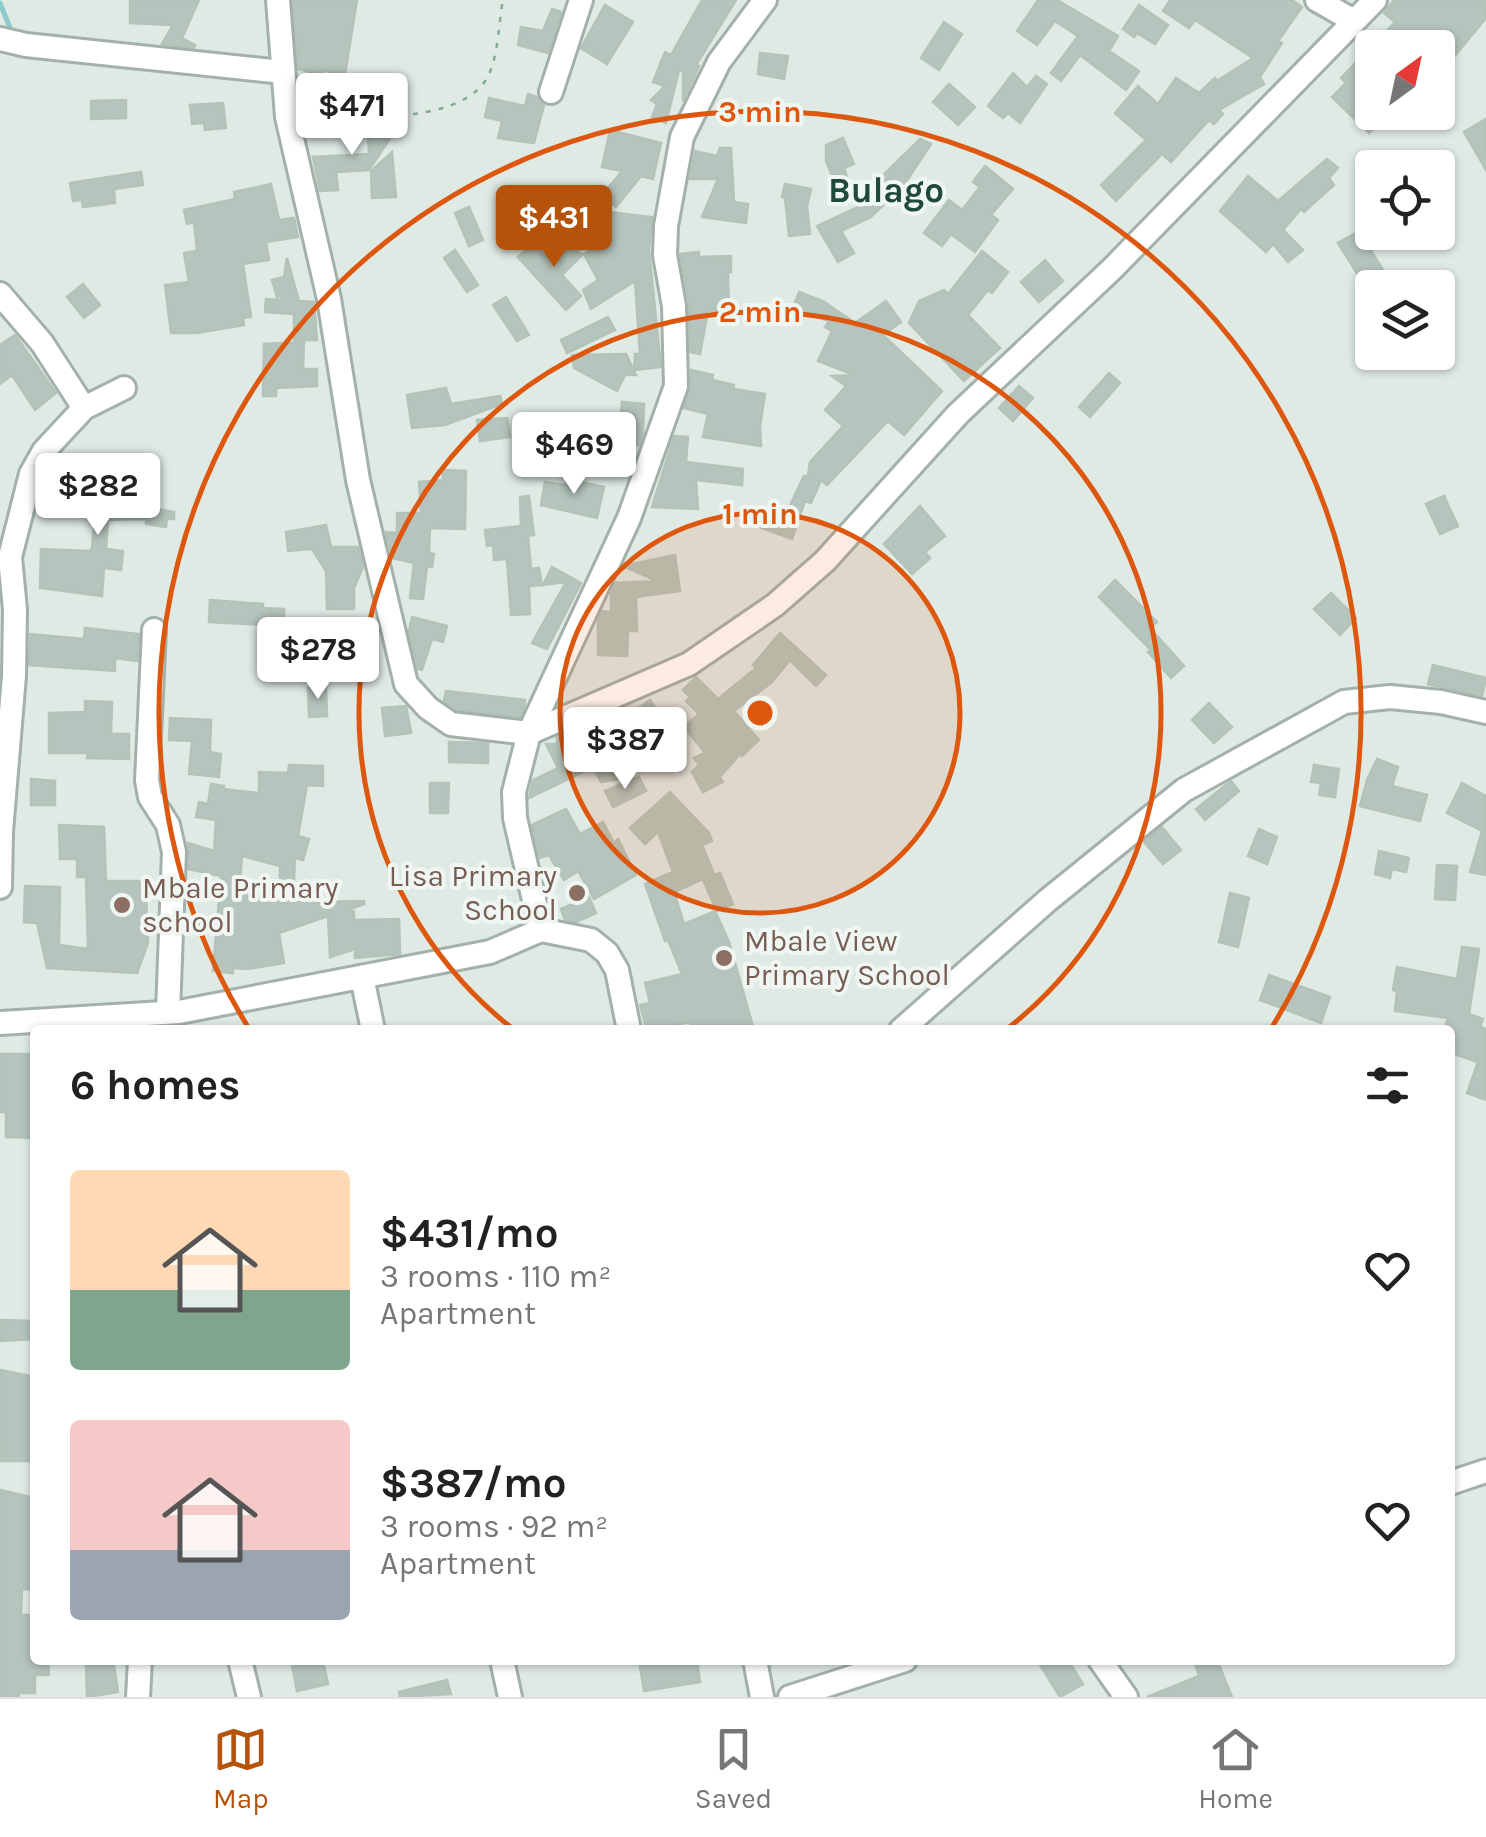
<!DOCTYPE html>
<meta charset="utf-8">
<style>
:root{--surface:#fff;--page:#f6f6f6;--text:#222;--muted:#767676;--line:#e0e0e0;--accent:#b45309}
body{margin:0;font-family:Karla,sans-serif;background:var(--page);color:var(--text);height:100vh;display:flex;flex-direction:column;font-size:38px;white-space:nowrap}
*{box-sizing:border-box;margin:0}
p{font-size:32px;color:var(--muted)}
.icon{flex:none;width:55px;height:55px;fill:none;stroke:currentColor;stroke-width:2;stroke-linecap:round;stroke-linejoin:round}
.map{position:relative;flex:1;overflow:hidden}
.details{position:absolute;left:30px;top:1025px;width:1425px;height:640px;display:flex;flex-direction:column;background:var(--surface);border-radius:10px;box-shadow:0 2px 8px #0004}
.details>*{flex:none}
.needle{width:65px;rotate:33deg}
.controls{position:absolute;left:1355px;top:30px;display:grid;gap:20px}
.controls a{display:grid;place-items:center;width:100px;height:100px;border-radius:10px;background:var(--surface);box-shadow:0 2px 8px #0004;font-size:50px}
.price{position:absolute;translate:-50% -85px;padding:0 22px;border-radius:10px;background:#fff;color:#222;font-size:32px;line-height:65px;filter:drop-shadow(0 2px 5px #0008)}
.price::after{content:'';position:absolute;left:50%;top:60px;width:30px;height:22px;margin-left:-15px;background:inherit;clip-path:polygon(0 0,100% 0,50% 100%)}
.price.selected{background:var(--accent);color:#fff}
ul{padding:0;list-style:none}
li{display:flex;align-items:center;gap:30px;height:250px;padding:0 40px}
li span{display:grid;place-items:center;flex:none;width:280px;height:200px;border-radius:10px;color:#555}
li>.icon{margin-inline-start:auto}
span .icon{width:120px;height:120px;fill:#fffc;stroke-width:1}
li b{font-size:42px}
h2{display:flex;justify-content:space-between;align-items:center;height:120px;padding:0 40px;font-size:42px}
.menu{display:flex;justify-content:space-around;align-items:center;height:140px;border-top:2px solid var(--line);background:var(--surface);font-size:28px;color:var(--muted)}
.menu a{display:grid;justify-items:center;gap:5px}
.menu .selected{color:var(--accent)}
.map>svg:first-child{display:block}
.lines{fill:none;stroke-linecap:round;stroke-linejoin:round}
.stream{stroke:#8bcbcb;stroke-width:5}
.building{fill:#b5c4bc;stroke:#b3c3ba;stroke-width:2.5;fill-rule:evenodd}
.minor-casing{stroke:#a3b1aa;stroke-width:28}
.path{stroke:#82ab98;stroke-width:2.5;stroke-dasharray:5 8;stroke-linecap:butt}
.minor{stroke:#fff;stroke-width:22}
.ring{fill:none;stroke:#de570e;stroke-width:5}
.education-dot{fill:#8d6e63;stroke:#f0f7f2;stroke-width:4}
.labels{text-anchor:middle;stroke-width:8;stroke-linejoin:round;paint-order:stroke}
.education-label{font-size:30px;fill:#785e54;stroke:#f0f7f2;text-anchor:start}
.quarter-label{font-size:35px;font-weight:bold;fill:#1f4938;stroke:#f0f7f2}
.centre{fill:#de570e;stroke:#f0f7f2;stroke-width:5}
.ring-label{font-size:30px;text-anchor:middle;font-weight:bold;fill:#de570e;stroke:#f0f7f2;stroke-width:8;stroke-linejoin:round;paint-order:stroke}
</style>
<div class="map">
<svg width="1486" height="1697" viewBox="0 0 1486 1697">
<rect width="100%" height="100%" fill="#e0eae4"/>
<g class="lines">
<!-- stream -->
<path class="stream" d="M0,3L12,33"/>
</g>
<!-- building -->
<g class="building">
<path d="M130,0H199L182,38L195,45L194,48L162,44L173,25L130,23Z"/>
<path d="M293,0H357L344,81L324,69L322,87L306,85L307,71L298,69Z"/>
<path d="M702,0H736L696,65L699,66L683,101V71L679,70L666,123L652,117L657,104L651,100L665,86L653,82L665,52L671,55Z"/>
<path d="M1038,0H1057L1118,36L1109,51L1139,71L1126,90L1080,55L1061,81L1051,73L1078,36L1055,21L1037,45L1017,31Z"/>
<path d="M1170,0H1292L1302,7L1278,41L1282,43L1260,77L1264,84L1219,110L1223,114L1214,124L1209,120L1171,162L1162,154L1116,201L1101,185L1146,140L1115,113L1138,86L1158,104L1176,78L1199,93L1215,78L1217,81L1253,58L1195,20L1189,28L1163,11Z"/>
<path d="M1394,0H1486V18L1438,76V48H1372V112H1390L1369,133L1332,97L1346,83L1341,78L1395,22L1384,13Z"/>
<path d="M605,5L633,22L607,64L581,48Z"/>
<path d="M1139,5L1168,25L1155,44L1137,33L1134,37L1123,29Z"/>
<path d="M552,9L561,12L548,53L518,45L521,27L543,31Z"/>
<path d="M944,22L962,34L939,70L921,58Z"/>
<path d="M760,53L788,56L784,79L758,74Z"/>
<path d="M1013,73L1027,87L1036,76L1047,84L1020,123L1008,113L1003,118L988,106Z"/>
<path d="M949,84L975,107L958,125L933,102Z"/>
<path d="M528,94L537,97L544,105L534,143L498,138L502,121L485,117L489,98L525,106Z"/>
<path d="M126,100V118L91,119V101Z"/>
<path d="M223,103L226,128L205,130L204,123L192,124L190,105Z"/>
<path d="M1486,119V170L1464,132Z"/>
<path d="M367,122H390L391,137L369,170L336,172L338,190L320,191L313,157L369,154Z"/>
<path d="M610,130L661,143L653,179L641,176L616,207L602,195L622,171L602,167Z"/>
<path d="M843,138L854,164L844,168L848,180L836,185L826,161V145Z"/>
<path d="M920,139L931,144L904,185L871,217L841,231L854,253L838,262L817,226L869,202L862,196Z"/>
<path d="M720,148H731L734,202L748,204L746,223L702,217L718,179H690L695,151L717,156Z"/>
<path d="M392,152L396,197L372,198L371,171Z"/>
<path d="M1327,159L1338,168L1329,178L1334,185L1304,212L1301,209L1283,230L1303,250L1288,262L1273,244L1266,252L1220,211L1248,176L1278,201Z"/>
<path d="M985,166L1013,189L991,215L998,220L975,252L951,234L942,246L924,233L949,200L962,210L980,187L973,182Z"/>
<path d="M141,172L143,185L114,189L115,203L83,207L82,200L73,201L70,183Z"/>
<path d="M271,184L279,220L294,218L298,237L266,242L269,260L243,264L251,317L243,318L244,325L197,333H171L165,285L189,282L184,253L197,251L194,222L187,224L184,210L235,199L234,192Z"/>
<path d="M785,184L811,189L807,206L810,234L789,236L785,198L782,197Z"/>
<path d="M469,207L483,240L469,246L455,213Z"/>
<path d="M608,212L652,217L649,250L661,367L634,370L635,354H640L635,281L591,309L583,290L598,280L584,254L610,240L596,231Z"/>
<path d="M1359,231L1394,288H1366L1338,243Z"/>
<path d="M564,238L582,255L562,275L581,296L566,310L518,257L533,243L546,257Z"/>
<path d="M455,250L478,285L467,292L444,258Z"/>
<path d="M982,251L1008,272L992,293L988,290L968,315L1000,348L964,381L909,323L919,301L944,290L948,294Z"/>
<path d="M699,252V257L731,256V272H728L729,312L708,311L700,354L690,352L689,303L680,254Z"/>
<path d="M287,258L299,301L314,302L317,340H294V314L265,312L266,299L282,300V296L277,297L272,280L284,277Z"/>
<path d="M1045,260L1063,281L1039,302L1021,282Z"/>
<path d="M83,284L100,305L84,318L67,297Z"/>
<path d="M799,292L823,301L855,323L886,301L901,322L883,335L942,391L904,435L888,421L827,485L821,480L811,503L805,501L792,539L756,526L762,509L785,516L804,476H808L810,462L843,426L825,410L846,386L832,376L855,375L818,361L832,331L825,327L829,321L793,308Z"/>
<path d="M506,297L529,335L517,341L493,305Z"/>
<path d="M608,317L615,330L567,353L561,340Z"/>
<path d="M15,335L56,393L35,410L12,375L0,384V345Z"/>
<path d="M304,342L303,369H317V386L276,388V396H263L264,344Z"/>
<path d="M626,354L636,375H625L617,391L574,368L572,355Z"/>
<path d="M691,370L713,375L712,380L734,385L733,389L765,394L760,426L761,446L703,437L708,414L684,408L690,390Z"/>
<path d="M1109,373L1120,383L1090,417L1079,407Z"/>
<path d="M1019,386L1033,398L1013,421L999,408Z"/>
<path d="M446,388L451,404L500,396L502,404L445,425L412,428L407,395Z"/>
<path d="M622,402L644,404L643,433L639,445H618Z"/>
<path d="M507,418L510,437L480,441L477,420Z"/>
<path d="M674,436L688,437L686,462L743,469L742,485L696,480L698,509L652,507Z"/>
<path d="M443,470L466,471L465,529L430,528L429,553L434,554L432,567L427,566L423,599L410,598L414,563L392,558L386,532L397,533V513H421L419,482L443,480Z"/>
<path d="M89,474H126L127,484L137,485L136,505L174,512V519H167L166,527L146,524V519L108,520L106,549L123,551L121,570L104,568L102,596L40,588L41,549L90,551L92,548L96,503H89Z"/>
<path d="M567,479L604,487L597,518L541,505L545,482L566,485Z"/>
<path d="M529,496L534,535L528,536L531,569L539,568L542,585L529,586L530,614L511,615L507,559L494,560L493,545L487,546L485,530L521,526L520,497Z"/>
<path d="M1444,496L1458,526L1440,534L1426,504Z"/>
<path d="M920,506L945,536L925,552L930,558L912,574L884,544Z"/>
<path d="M326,525L331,547H358L363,567L354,588V609H327L326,571L312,549L288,551L286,532Z"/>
<path d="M675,555L680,591L636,597L637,631H628L627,656L598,655V621L602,611L611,612V593L615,583L657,581L623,566Z"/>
<path d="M552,567L581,583L547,649L532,643L566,582L543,585Z"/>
<path d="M1115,580L1157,622L1150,628L1184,666L1171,678L1148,652L1151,650L1099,597Z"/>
<path d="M1331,593L1356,618L1340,635L1314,609Z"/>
<path d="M210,600L263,604V608L284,609V626L209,622Z"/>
<path d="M412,617L447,626L443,642L432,639L422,670L418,669L409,631Z"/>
<path d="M85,628L139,634L138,661L115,658V671L29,665L30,634L84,639Z"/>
<path d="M780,633L826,675L816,686L790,660L772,682L734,711L759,740L742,756L740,754L720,777L723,782L703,792L692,772L699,765L694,758L705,753L684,727L699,714L686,701L690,697L683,690L696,677L718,699L756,668L753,665Z"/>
<path d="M1433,665L1486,678L1482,696L1428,684Z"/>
<path d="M326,687L327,716L309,717L308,688Z"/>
<path d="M446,691L525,700L524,708L520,717L456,710L444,701Z"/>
<path d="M650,700L673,733L660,741L657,737L632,748L620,721Z"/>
<path d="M85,701L112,702L111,734H129V759L87,758L88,753H49V713L85,712Z"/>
<path d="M1209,703L1232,727L1214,743L1192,720Z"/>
<path d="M406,706L411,733L385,736L382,708Z"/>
<path d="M170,718L211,720L210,752L221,754L219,777L189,774L192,741L169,740Z"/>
<path d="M583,726L601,761L608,758L618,779L601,782L593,767L529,798L533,780L558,768L546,744H557V737Z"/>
<path d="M449,742L488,743V763L449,762Z"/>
<path d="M1377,759L1398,767L1392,786L1427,795L1420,821L1360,806L1367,780Z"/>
<path d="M289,765L323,766V786L307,785L298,836L309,839L303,860L295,858L293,902L314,895L317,902L364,901V904L343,911H354V920L399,919L400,954L355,958V949L330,957L328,916L279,933L284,963L248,969L233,968V973L213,971L221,876L188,869V843L214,851L216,820L196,817L199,802L208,804L211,784L224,786L223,789L259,793V772L288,773ZM242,856L280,866V894L239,895Z"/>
<path d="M1314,765L1339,769L1335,797L1319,795L1321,783L1311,782Z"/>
<path d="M639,777L646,791L613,807L605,791Z"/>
<path d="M31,779L55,781V805H31Z"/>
<path d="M1231,781L1239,791L1205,820L1196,809Z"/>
<path d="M430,783H449L448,813H430Z"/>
<path d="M1462,783L1486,796V875L1470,872L1482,831L1447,813Z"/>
<path d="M670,792L709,833L712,841L702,845L714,874L674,892L684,924L715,911L729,942L754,1030H691L690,1022L647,1030L640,1005L650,1003L645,983L682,974L668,940L665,941L645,884L673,872L658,832L645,844L630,828Z"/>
<path d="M566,809L580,834L603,822L614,843L618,839L636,875L594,899L578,871L564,880L549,855L540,858L532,825Z"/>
<path d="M59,825L104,827L106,881H139L146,894L148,943L137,973L47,968L37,923L24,922L25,886L60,887L59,945L88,949L86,877H77V859H60Z"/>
<path d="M1162,827L1181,850L1163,864L1144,842Z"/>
<path d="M1259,829L1277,837L1267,864L1248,856Z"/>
<path d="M1379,851L1409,858L1406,872L1392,869L1390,878L1375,874Z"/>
<path d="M1437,865L1457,866L1455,900L1435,899Z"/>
<path d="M720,873L733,904L717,911L703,880Z"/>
<path d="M1230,893L1249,898L1238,947L1219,942Z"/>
<path d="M589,897L596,913L576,922L565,920L561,909Z"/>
<path d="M1462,947L1479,949L1469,1014L1483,1019L1480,1027L1486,1029V1100L1467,1093L1478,1062L1451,1053L1456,1038L1450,1036V1030H1444L1448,1018L1395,1011L1397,991L1393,990L1397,967L1457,979Z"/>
<path d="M1269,975L1330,997L1321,1023L1260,1000Z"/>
<path d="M0,1054H35V1138L6,1137V1112H0Z"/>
<path d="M0,1320L35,1321L34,1339L0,1341Z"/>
<path d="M0,1370L35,1377V1461H1Z"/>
<path d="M0,1490L35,1498V1590L22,1589L21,1615H35V1660H48L49,1675H35V1693H19V1697H0Z"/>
<path d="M113,1660L118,1692L87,1697L86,1661Z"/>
<path d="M291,1660H323L328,1684L297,1691Z"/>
<path d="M639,1660H697L700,1682L644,1691Z"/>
<path d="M1037,1660H1068L1083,1684L1060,1697Z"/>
<path d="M1194,1660H1217L1232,1697H1147L1199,1676Z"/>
<path d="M447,1680L451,1694L400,1697L399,1692Z"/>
</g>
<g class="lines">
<!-- minor casing -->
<g class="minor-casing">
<g id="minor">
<path d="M278,0L287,117L329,299L358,480L406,684L428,708L451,724L529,733L689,664L775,605L825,561L958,414L1112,269L1375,0"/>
<path d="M1317,0L1354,21"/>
<path d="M0,39L26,45L282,72"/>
<path d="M551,92L581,0"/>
<path d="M0,294L42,343L84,408"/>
<path d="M154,630L147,780L150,797L168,825L174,852L168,1012"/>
<path d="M0,887L1,832L14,676L15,610L10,557L31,474L44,451L84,408L124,388"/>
<path d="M541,930L515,818L514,792L529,733L629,518L676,386L674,306L665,255L666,226L682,137L719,62L765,0"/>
<path d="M362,977L373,1030"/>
<path d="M0,1023L179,1012L490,952L541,930L591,940L607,953L617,970L629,1030"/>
<path d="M901,1030L1048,900L1184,790L1344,702L1390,697L1441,702L1486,712"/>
<path d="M1450,1483L1486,1471"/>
<path d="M240,1660L249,1697"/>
<path d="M502,1660L510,1697"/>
<path d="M755,1660L762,1697"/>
<path d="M1100,1660L1126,1697"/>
<path d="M138,1697L140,1660"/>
<path d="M790,1697L905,1660"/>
</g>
</g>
<!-- path -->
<path class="path" d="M309,117C355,117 451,124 483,84C499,64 498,24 503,0"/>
<!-- minor -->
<use href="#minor" class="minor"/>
</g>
<!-- distance rings -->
<circle cx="760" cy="713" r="200" fill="#de570e" fill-opacity=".12"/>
<g class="ring">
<circle cx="760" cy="713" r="200"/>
<path d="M513 1029A401 401 0 1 1 1007 1029"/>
<path d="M248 1027A601 601 0 1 1 1272 1027"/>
</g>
<!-- markers -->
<g class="education-dot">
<circle cx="577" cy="893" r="10"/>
<circle cx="122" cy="905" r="10"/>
<circle cx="724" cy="958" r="10"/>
</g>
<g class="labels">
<!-- education labels -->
<g class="education-label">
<text x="557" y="886" text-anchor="end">Lisa Primary<tspan x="557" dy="34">School</tspan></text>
<text x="142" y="898">Mbale Primary<tspan x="142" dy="34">school</tspan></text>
<text x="744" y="951">Mbale View<tspan x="744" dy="34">Primary School</tspan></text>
</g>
<!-- quarter labels -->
<g class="quarter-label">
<text x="886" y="202">Bulago</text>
</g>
</g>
<circle cx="760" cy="713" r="15" class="centre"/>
<g class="ring-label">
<text x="760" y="122">3 min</text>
<text x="760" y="322">2 min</text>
<text x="760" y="524">1 min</text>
</g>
</svg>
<div class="controls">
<a><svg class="needle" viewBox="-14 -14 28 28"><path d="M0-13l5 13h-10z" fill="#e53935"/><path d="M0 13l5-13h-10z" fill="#767676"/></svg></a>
<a><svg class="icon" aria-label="locate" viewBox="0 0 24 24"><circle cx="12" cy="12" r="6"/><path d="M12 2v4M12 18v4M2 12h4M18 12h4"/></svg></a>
<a><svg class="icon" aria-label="layers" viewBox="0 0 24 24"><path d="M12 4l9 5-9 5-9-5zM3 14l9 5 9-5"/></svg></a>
</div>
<b class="price" style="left:352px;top:158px">$471</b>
<b class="price selected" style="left:554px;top:270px">$431</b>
<b class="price" style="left:574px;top:497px">$469</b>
<b class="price" style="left:98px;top:538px">$282</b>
<b class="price" style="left:318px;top:702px">$278</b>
<b class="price" style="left:625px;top:792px">$387</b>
<section class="details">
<h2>6 homes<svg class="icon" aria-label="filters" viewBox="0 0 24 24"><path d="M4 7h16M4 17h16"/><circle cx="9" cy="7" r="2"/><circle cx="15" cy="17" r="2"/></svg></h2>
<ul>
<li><span style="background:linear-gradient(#ffd9b3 60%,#7fa58c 0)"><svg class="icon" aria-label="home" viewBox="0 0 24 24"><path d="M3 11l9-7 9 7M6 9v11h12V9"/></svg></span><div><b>$431/mo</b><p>3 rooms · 110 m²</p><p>Apartment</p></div><svg class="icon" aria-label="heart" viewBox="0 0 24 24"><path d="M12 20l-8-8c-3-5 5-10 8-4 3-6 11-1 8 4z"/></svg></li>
<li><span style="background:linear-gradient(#f6c9c9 65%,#9aa5b1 0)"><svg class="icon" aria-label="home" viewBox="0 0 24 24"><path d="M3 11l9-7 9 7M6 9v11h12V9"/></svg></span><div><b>$387/mo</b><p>3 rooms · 92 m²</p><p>Apartment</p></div><svg class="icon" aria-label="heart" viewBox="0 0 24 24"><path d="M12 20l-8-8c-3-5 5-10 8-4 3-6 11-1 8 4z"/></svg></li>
</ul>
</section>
</div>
<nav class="menu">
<a class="selected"><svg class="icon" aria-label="map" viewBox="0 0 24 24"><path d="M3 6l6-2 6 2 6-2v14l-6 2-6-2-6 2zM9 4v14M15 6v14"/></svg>Map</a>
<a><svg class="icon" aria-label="saved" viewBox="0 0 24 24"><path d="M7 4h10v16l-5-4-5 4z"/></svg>Saved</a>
<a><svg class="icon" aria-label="home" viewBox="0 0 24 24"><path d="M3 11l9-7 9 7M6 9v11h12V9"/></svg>Home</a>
</nav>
